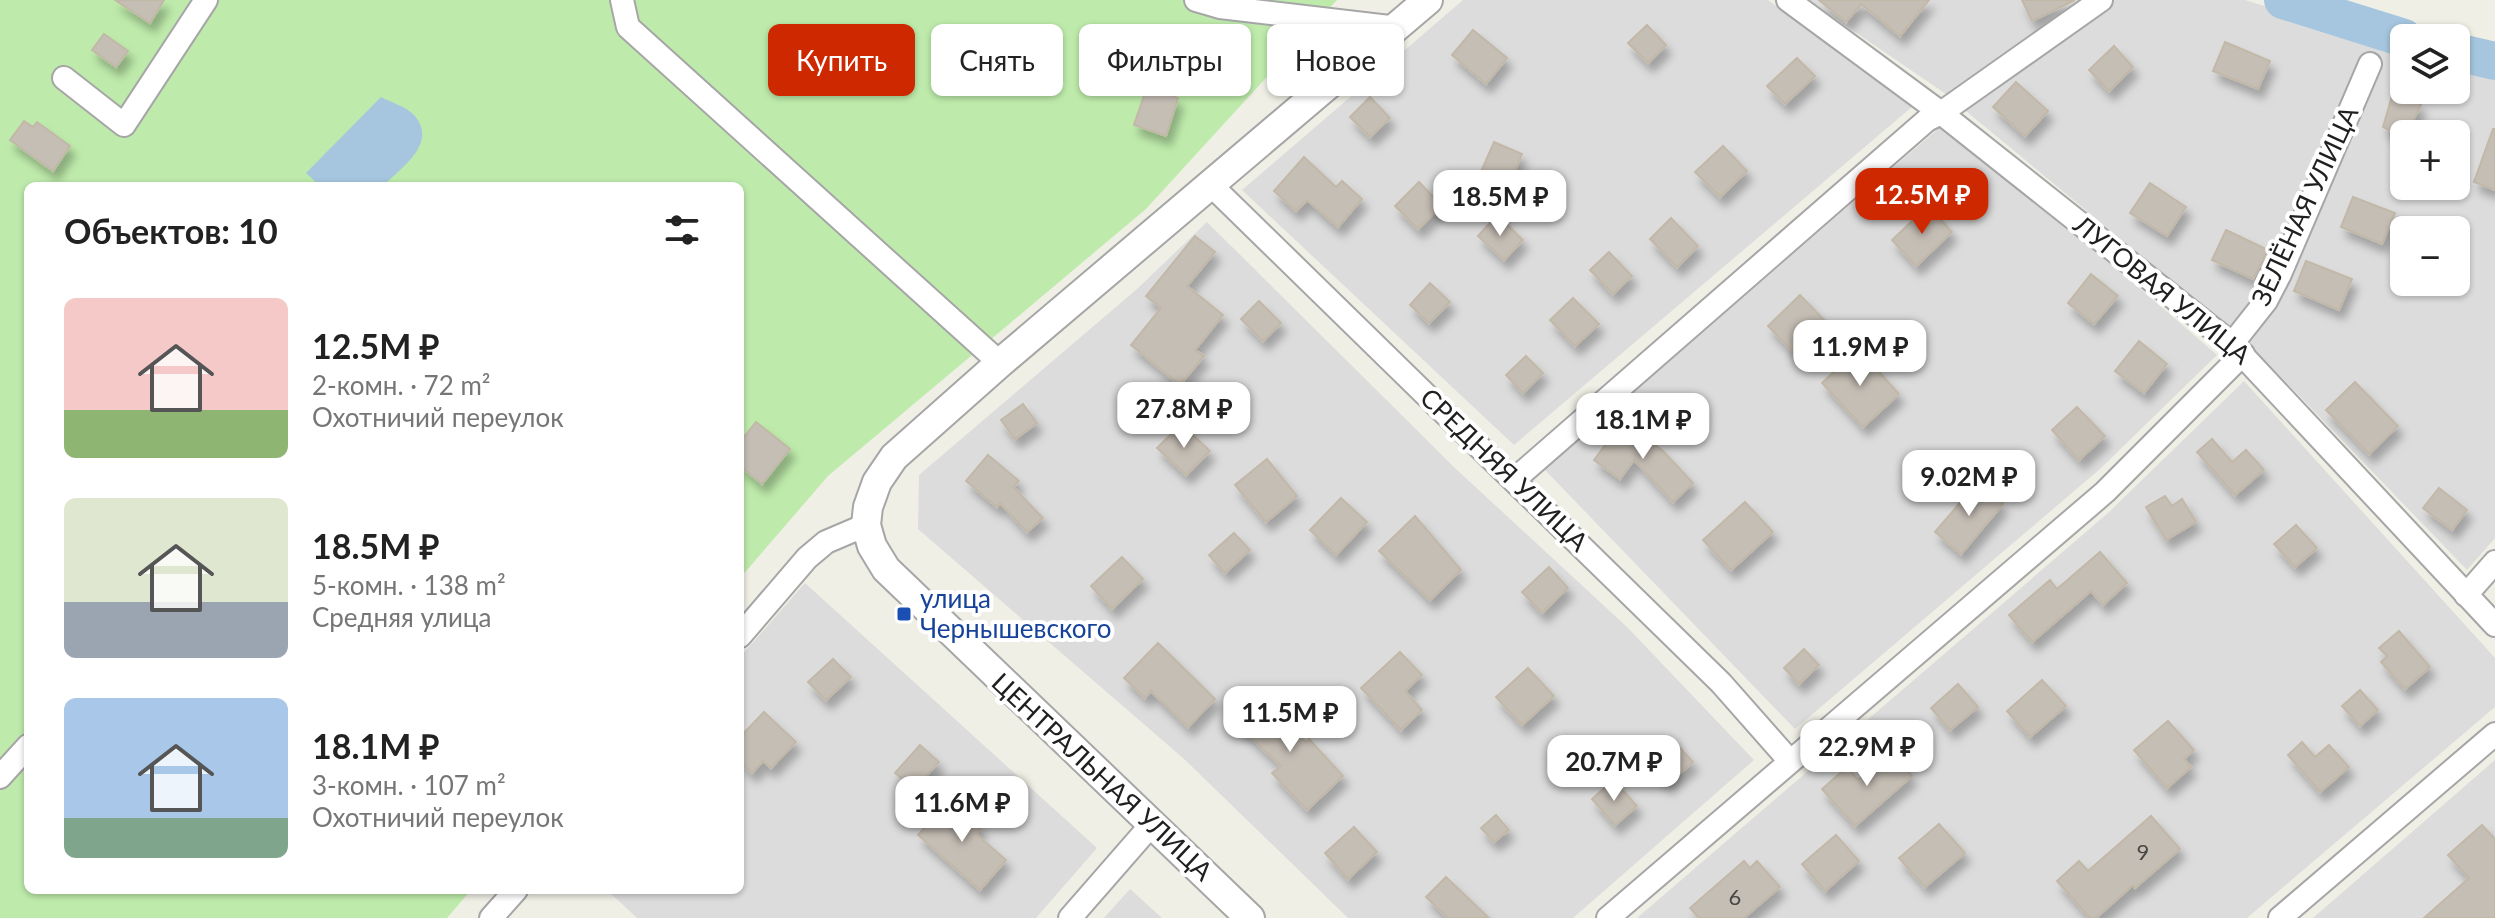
<!DOCTYPE html>
<html lang="ru">
<meta charset="utf-8">
<style>
:root{--surface:#fff;--page:#f6f6f6;--text:#222;--muted:#767676;--accent:#ce2800}
body{margin:0;font-family:Lato,sans-serif;background:var(--page);color:var(--text);height:100vh;display:flex;flex-direction:column;font-size:30px;white-space:nowrap}
*{box-sizing:border-box;margin:0}
p{font-size:26px;color:var(--muted)}
.icon{flex:none;width:44px;height:44px;fill:none;stroke:currentColor;stroke-width:2;stroke-linecap:round;stroke-linejoin:round}
.map{position:relative;flex:1;overflow:hidden}
.details{position:absolute;left:24px;top:182px;width:720px;height:712px;display:flex;flex-direction:column;background:var(--surface);border-radius:12px;box-shadow:0 2px 6px #0004}
.details>*{flex:none}
.guide{position:absolute;left:768px;top:24px;width:760px;height:72px;display:flex;gap:16px}
.buttons{position:absolute;left:2390px;top:24px;display:grid;gap:16px}
.buttons a{display:grid;place-items:center;width:80px;height:80px;border-radius:12px;background:var(--surface);box-shadow:0 2px 6px #0004;font-size:40px}
.price{position:absolute;translate:-50% -68px;padding:0 18px;border-radius:16px;background:#fff;color:#222;font-size:26px;line-height:52px;filter:drop-shadow(0 2px 4px #0008)}
.price::after{content:'';position:absolute;left:50%;top:48px;width:24px;height:18px;margin-left:-12px;background:inherit;clip-path:polygon(0 0,100% 0,50% 100%)}
.price.active{background:var(--accent);color:#fff}
ul{padding:0;list-style:none}
li{display:flex;align-items:center;gap:24px;height:200px;padding:0 40px}
li span{display:grid;place-items:center;flex:none;width:224px;height:160px;border-radius:12px;color:#555}
li>.icon{margin-inline-start:auto}
span .icon{width:96px;height:96px;fill:#fffc;stroke-width:1}
li b{font-size:34px}
h2{display:flex;justify-content:space-between;align-items:center;height:96px;padding:0 40px;font-size:34px}
.chip{padding:0 28px;border-radius:12px;background:var(--surface);box-shadow:0 2px 6px #0004;font-size:28px;line-height:72px}
.chip.active{background:var(--accent);color:#fff}
.map>svg:first-child{display:block}
.residential{fill:#dddcdc;fill-rule:evenodd}
.grass{fill:#beebab}
.water{fill:#a5c6de}
.lines{fill:none;stroke-linecap:round;stroke-linejoin:round}
.river{stroke:#a5c6de;stroke-width:38}
.building{fill:#c5beb5;stroke:#c2b8a7;stroke-width:2;filter:url(#shadow)}
.minor-casing{stroke:#a6a6a6;stroke-width:26}
.tertiary-casing{stroke:#a6a6a6;stroke-width:32}
.minor{stroke:#fff;stroke-width:22}
.tertiary{stroke:#fff;stroke-width:28}
.transit-dot{fill:#1a4fb4;stroke:#fff;stroke-width:3}
.labels{text-anchor:middle;stroke-width:8;stroke-linejoin:round;paint-order:stroke}
.number-label{font-size:22px;fill:#484744}
.street-label{font-size:26px;fill:#1f1f1f;stroke:#fff}
.transit-label{font-size:26px;fill:#164399;stroke:#fff;text-anchor:start}
</style>
<div class="map">
<svg width="2495" height="918" viewBox="0 0 2495 918">
<defs>
<filter id="shadow"><feDropShadow dx="5" dy="9" stdDeviation="4" flood-color="#0004"/></filter>
</defs>
<rect width="100%" height="100%" fill="#f0efe5"/>
<!-- residential -->
<g class="residential">
<path d="M1463,0H1768L1913,106L1514,445L1242,190Z"/>
<path d="M1808,0H2245L2404,50V90H2456V67L2495,79V538L2467,570L2256,351L1943,92ZM2404,134H2456V186H2404ZM2404,230H2456V282H2404Z"/>
<path d="M1939,128L2077,234L2217,355L2100,469L1795,729L1544,469Z"/>
<path d="M1207,222L1456,469L1627,627L1754,760L1573,918H1348L1183,758L918,529L919,475L1137,289Z"/>
<path d="M2244,381L2495,658V707L2247,918H1637L2108,513Z"/>
<path d="M805,583L1097,848L1036,918H637L607,890H740V657Z"/>
<path d="M2495,760V918H2313Z"/>
<path d="M1130,889L1162,918H1104Z"/>
</g>
<!-- grass -->
<path class="grass" d="M0,0H1337L1146,209L828,476L740,578V186H28V890H471L447,918H0Z"/>
<!-- water -->
<path class="water" d="M381,97C390,102 407,107 414,115C439,143 401,168 383,186H320L306,173Z"/>
<g class="lines">
<!-- river -->
<g class="river">
<path d="M2283,0L2404,38"/>
<path d="M2456,52L2495,61"/>
</g>
</g>
<!-- building -->
<g class="building">
<path d="M115,0H164L150,23Z"/>
<path d="M1819,0H1929L1900,36L1861,4L1846,22Z"/>
<path d="M2022,0H2075L2032,21Z"/>
<path d="M1647,25L1666,45L1648,63L1628,43Z"/>
<path d="M1473,30L1507,58L1486,84L1452,55Z"/>
<path d="M104,34L128,51L116,67L92,50Z"/>
<path d="M2225,42L2270,61L2258,89L2213,71Z"/>
<path d="M2114,46L2133,67L2109,91L2089,70Z"/>
<path d="M1797,58L1815,76L1785,104L1767,86Z"/>
<path d="M2016,82L2048,111L2025,136L1993,107Z"/>
<path d="M1147,87L1178,98L1166,136L1134,125Z"/>
<path d="M2392,96L2401,100L2403,96L2421,105L2404,138L2383,127Z"/>
<path d="M1370,97L1390,118L1370,137L1350,117Z"/>
<path d="M24,121L33,127L37,122L70,146L53,171L10,140Z"/>
<path d="M2493,129H2495V190L2474,182Z"/>
<path d="M1494,142L1522,154L1508,187L1480,174Z"/>
<path d="M1723,146L1747,171L1720,197L1695,172Z"/>
<path d="M1304,157L1336,187L1342,181L1362,199L1338,227L1307,200L1296,211L1274,191Z"/>
<path d="M1419,182L1442,206L1418,229L1395,206Z"/>
<path d="M2150,183L2186,207L2167,236L2130,213Z"/>
<path d="M2353,197L2395,213L2382,244L2341,227Z"/>
<path d="M1928,206L1952,232L1916,266L1892,240Z"/>
<path d="M1497,215L1523,240L1504,260L1478,236Z"/>
<path d="M1671,218L1698,246L1677,267L1650,239Z"/>
<path d="M2226,230L2268,250L2253,279L2212,260Z"/>
<path d="M1195,236L1215,252L1187,286L1223,315L1195,350L1204,356L1180,385L1131,345L1161,308L1146,296Z"/>
<path d="M1609,252L1632,276L1613,294L1590,270Z"/>
<path d="M2306,261L2352,279L2339,310L2294,291Z"/>
<path d="M2091,274L2118,296L2094,324L2068,303Z"/>
<path d="M1430,283L1450,302L1429,323L1410,305Z"/>
<path d="M1800,295L1828,324L1796,355L1768,326Z"/>
<path d="M1573,298L1599,324L1575,346L1550,320Z"/>
<path d="M1259,301L1281,323L1263,341L1241,319Z"/>
<path d="M2139,341L2167,364L2144,393L2115,371Z"/>
<path d="M1858,349L1899,394L1863,427L1822,383Z"/>
<path d="M1526,356L1543,373L1523,393L1506,375Z"/>
<path d="M2355,382L2398,426L2369,454L2326,410Z"/>
<path d="M1023,404L1037,423L1015,439L1001,420Z"/>
<path d="M2077,407L2105,436L2079,460L2052,430Z"/>
<path d="M1623,421L1663,451L1693,483L1673,502L1634,460L1620,479L1594,460Z"/>
<path d="M756,422L790,449L762,484L740,466V442Z"/>
<path d="M1181,424L1210,451L1186,475L1157,448Z"/>
<path d="M2212,439L2232,462L2246,450L2264,470L2235,495L2197,452Z"/>
<path d="M988,455L1019,481L1013,487L1043,518L1027,532L1000,503L997,507L966,481Z"/>
<path d="M1267,459L1297,496L1266,522L1235,485Z"/>
<path d="M1977,483L2003,504L1961,554L1935,532Z"/>
<path d="M2439,488L2467,510L2452,530L2423,508Z"/>
<path d="M2165,496L2172,506L2182,499L2196,522L2166,540L2146,507Z"/>
<path d="M1341,498L1367,522L1336,555L1310,530Z"/>
<path d="M1745,502L1773,532L1731,570L1703,540Z"/>
<path d="M1415,516L1461,570L1430,600L1379,551Z"/>
<path d="M2296,525L2317,548L2295,567L2274,544Z"/>
<path d="M1234,533L1250,550L1225,573L1209,555Z"/>
<path d="M2100,552L2127,583L2103,605L2091,591L2032,642L2009,615L2050,580L2057,589Z"/>
<path d="M1122,557L1143,579L1112,609L1091,586Z"/>
<path d="M1549,567L1568,588L1542,613L1522,592Z"/>
<path d="M2399,631L2430,667L2405,689L2381,662L2387,656L2379,648Z"/>
<path d="M1158,643L1215,699L1188,727L1151,691L1145,698L1124,678Z"/>
<path d="M1804,649L1819,665L1799,684L1784,668Z"/>
<path d="M1400,652L1422,675L1405,691L1422,710L1401,730L1361,688Z"/>
<path d="M833,659L851,677L826,700L808,682Z"/>
<path d="M1528,668L1554,696L1522,725L1496,697Z"/>
<path d="M2042,680L2066,706L2030,737L2007,711Z"/>
<path d="M1958,684L1978,707L1950,730L1931,708Z"/>
<path d="M2360,690L2378,710L2360,726L2342,706Z"/>
<path d="M1259,696L1306,742L1309,739L1343,776L1307,810L1272,773L1281,766L1234,722Z"/>
<path d="M764,712L796,742L771,768L763,761L752,773L740,762V737Z"/>
<path d="M2168,721L2194,750L2184,759L2191,767L2167,788L2134,750Z"/>
<path d="M1670,737L1693,762L1667,785L1644,760Z"/>
<path d="M2302,742L2315,757L2329,745L2349,767L2320,792L2288,755Z"/>
<path d="M920,745L939,762L914,789L895,773Z"/>
<path d="M1891,752L1912,776L1855,826L1822,789L1847,767L1858,780Z"/>
<path d="M1613,780L1637,806L1615,825L1592,799Z"/>
<path d="M950,799L982,827L976,834L1006,860L980,890L918,835Z"/>
<path d="M1496,815L1509,830L1494,842L1481,828Z"/>
<path d="M2151,816L2180,849L2135,888L2133,885L2096,918H2090L2057,881L2079,861L2088,871Z"/>
<path d="M1939,824L1965,853L1925,887L1899,858Z"/>
<path d="M2482,825L2495,839V918H2424L2469,878L2448,855Z"/>
<path d="M1354,827L1377,852L1348,879L1325,853Z"/>
<path d="M1836,835L1859,861L1825,891L1802,864Z"/>
<path d="M1744,861L1750,868L1757,861L1780,887L1744,918H1699L1690,908Z"/>
<path d="M1446,877L1489,918H1448L1426,897Z"/>
</g>
<g class="lines">
<!-- minor casing -->
<g class="minor-casing">
<g id="minor">
<path d="M622,0L628,27L1000,363"/>
<path d="M1196,0L1220,7L1398,28"/>
<path d="M1788,0L1941,113L2232,344L2495,625"/>
<path d="M64,78L124,125L206,0"/>
<path d="M1212,186L1721,683L1789,760"/>
<path d="M2232,344L2266,301L2280,274L2370,64"/>
<path d="M1515,479L1927,120L1941,113L2101,0"/>
<path d="M2466,595L2495,562"/>
<path d="M740,636L807,558L826,542L866,525"/>
<path d="M0,777L28,746"/>
<path d="M491,918L516,890"/>
<path d="M1070,918L1152,824"/>
<path d="M1608,918L2105,492L2243,354"/>
<path d="M2280,918L2495,734"/>
</g>
</g>
<!-- tertiary casing -->
<g class="tertiary-casing">
<path id="tertiary" d="M1250,918L886,569L872,546L866,525L868,507L877,482L894,457L1000,363L1428,0"/>
</g>
<!-- minor -->
<use href="#minor" class="minor"/>
<!-- tertiary -->
<use href="#tertiary" class="tertiary"/>
</g>
<!-- markers -->
<rect class="transit-dot" x="896" y="606" width="16" height="16" rx="4"/>
<g class="labels">
<!-- number labels -->
<g class="number-label">
<text x="2143" y="860">9</text>
<text x="1735" y="905">6</text>
</g>
<!-- street labels -->
<g class="street-label">
<text transform="translate(2305 206) rotate(-65)" y="9">ЗЕЛЁНАЯ УЛИЦА</text>
<text transform="translate(2162 290) rotate(39)" y="9">ЛУГОВАЯ УЛИЦА</text>
<text transform="translate(1504 470) rotate(44)" y="9">СРЕДНЯЯ УЛИЦА</text>
<text transform="translate(1102 777) rotate(43)" y="9">ЦЕНТРАЛЬНАЯ УЛИЦА</text>
</g>
<!-- transit labels -->
<g class="transit-label">
<text x="920" y="608">улица<tspan x="920" dy="30">Чернышевского</tspan></text>
</g>
</g>
</svg>
<div class="buttons">
<a><svg class="icon" aria-label="layers" viewBox="0 0 24 24"><path d="M12 4l9 5-9 5-9-5zM3 14l9 5 9-5"/></svg></a>
<a>+</a>
<a>−</a>
</div>
<b class="price active" style="left:1922px;top:236px">12.5M ₽</b>
<b class="price" style="left:1500px;top:238px">18.5M ₽</b>
<b class="price" style="left:1860px;top:388px">11.9M ₽</b>
<b class="price" style="left:1184px;top:450px">27.8M ₽</b>
<b class="price" style="left:1643px;top:461px">18.1M ₽</b>
<b class="price" style="left:1969px;top:518px">9.02M ₽</b>
<b class="price" style="left:1290px;top:754px">11.5M ₽</b>
<b class="price" style="left:1867px;top:788px">22.9M ₽</b>
<b class="price" style="left:1614px;top:803px">20.7M ₽</b>
<b class="price" style="left:962px;top:844px">11.6M ₽</b>
<div class="guide">
<a class="chip active">Купить</a>
<a class="chip">Снять</a>
<a class="chip">Фильтры</a>
<a class="chip">Новое</a>
</div>
<section class="details">
<h2>Объектов: 10<svg class="icon" aria-label="filters" viewBox="0 0 24 24"><path d="M4 7h16M4 17h16"/><circle cx="9" cy="7" r="2"/><circle cx="15" cy="17" r="2"/></svg></h2>
<ul>
<li><span style="background:linear-gradient(#f6c9c9 70%,#8fb573 0)"><svg class="icon" aria-label="home" viewBox="0 0 24 24"><path d="M3 11l9-7 9 7M6 9v11h12V9"/></svg></span><div><b>12.5M ₽</b><p>2-комн. · 72 m²</p><p>Охотничий переулок</p></div></li>
<li><span style="background:linear-gradient(#dfe7d0 65%,#9aa5b1 0)"><svg class="icon" aria-label="home" viewBox="0 0 24 24"><path d="M3 11l9-7 9 7M6 9v11h12V9"/></svg></span><div><b>18.5M ₽</b><p>5-комн. · 138 m²</p><p>Средняя улица</p></div></li>
<li><span style="background:linear-gradient(#a9c7e8 75%,#7fa58c 0)"><svg class="icon" aria-label="home" viewBox="0 0 24 24"><path d="M3 11l9-7 9 7M6 9v11h12V9"/></svg></span><div><b>18.1M ₽</b><p>3-комн. · 107 m²</p><p>Охотничий переулок</p></div></li>
</ul>
</section>
</div>
